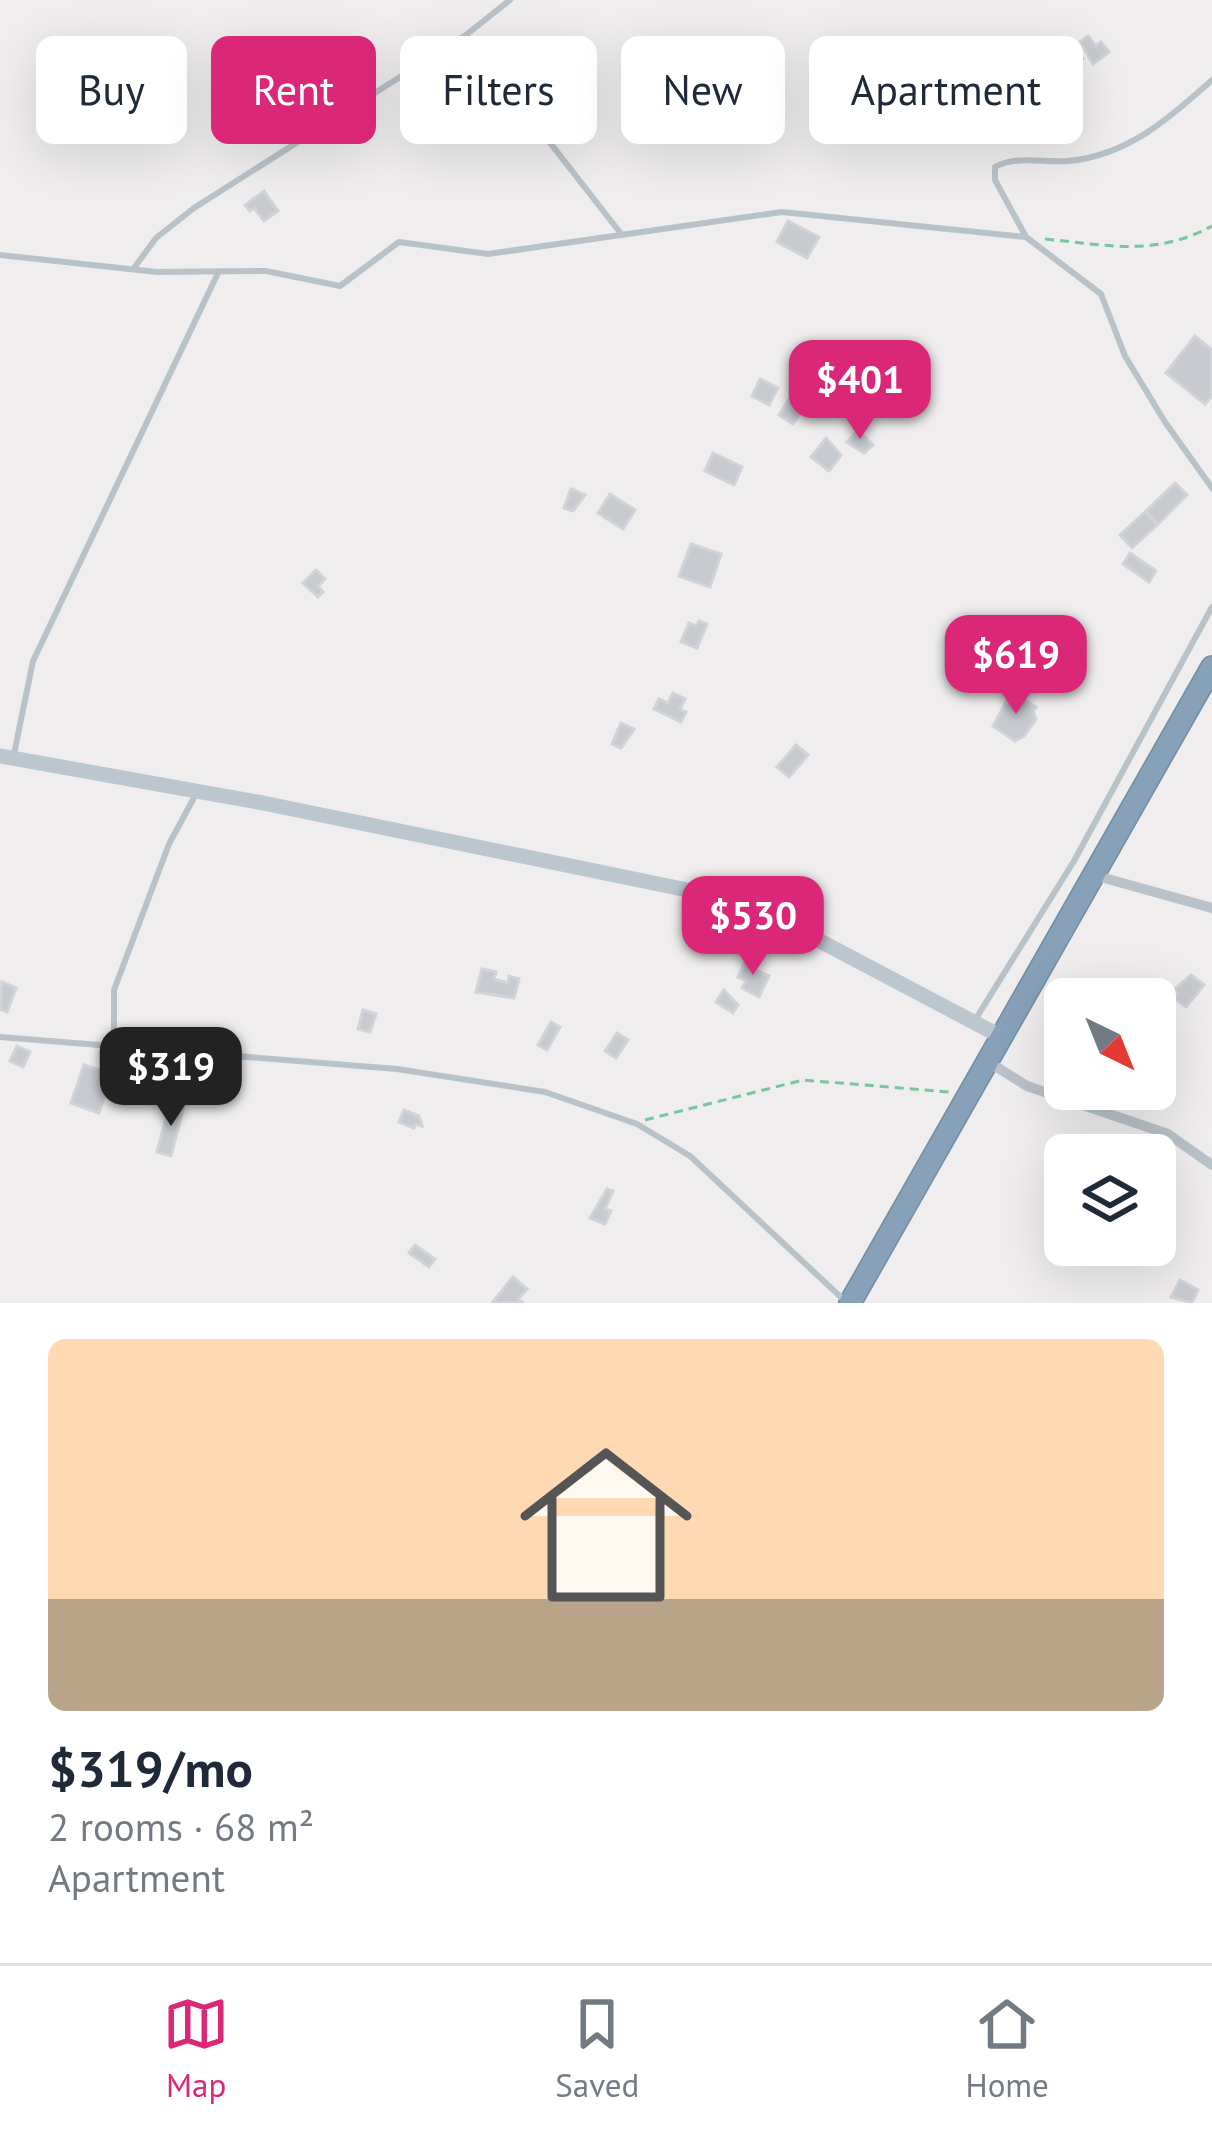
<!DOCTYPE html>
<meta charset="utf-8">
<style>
:root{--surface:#fff;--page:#f6f6f7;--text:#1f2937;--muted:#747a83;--line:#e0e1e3;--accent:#db2777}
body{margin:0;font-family:"PT Sans",sans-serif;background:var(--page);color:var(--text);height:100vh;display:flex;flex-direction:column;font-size:45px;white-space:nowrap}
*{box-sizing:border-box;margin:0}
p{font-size:39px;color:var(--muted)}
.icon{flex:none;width:66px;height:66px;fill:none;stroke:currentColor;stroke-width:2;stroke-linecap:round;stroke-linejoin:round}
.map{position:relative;height:1303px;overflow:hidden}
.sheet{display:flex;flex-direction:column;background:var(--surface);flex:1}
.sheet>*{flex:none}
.hud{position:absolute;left:36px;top:36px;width:1140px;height:108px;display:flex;gap:24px}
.needle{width:78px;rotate:137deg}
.controls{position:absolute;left:1044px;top:978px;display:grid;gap:24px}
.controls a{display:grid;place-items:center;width:132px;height:132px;border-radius:18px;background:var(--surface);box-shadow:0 12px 48px #0002;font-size:60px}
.price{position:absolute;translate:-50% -102px;padding:0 27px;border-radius:24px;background:var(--accent);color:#fff;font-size:39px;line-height:78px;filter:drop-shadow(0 3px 6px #0008)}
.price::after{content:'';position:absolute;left:50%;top:72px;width:36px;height:27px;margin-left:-18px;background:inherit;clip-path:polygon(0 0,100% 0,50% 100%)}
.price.selected{background:#222;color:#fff}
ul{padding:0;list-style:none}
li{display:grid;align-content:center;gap:24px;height:636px;padding:0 48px}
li+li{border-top:3px solid var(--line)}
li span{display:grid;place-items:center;height:372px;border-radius:18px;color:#555}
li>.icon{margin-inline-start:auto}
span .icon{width:216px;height:216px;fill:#fffc;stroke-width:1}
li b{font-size:51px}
.chip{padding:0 42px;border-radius:18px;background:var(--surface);box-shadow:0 12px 48px #0002;font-size:42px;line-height:108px}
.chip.selected{background:var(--accent);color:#fff}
.tab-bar{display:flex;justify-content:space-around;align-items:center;height:168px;border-top:3px solid var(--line);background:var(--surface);font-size:33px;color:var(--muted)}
.tab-bar a{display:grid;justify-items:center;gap:6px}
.tab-bar .selected{color:var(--accent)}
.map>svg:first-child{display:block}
.building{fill:#c7cacf;stroke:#d1d3d8;stroke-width:3}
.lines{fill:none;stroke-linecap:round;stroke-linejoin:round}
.highway-casing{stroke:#738ca4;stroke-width:24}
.path{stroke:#78c69c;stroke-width:3;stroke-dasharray:9 6;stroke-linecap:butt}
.lane{stroke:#b9c2c8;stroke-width:6}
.street{stroke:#b9c2c8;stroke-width:10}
.secondary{stroke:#bbc6cf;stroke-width:15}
.highway{stroke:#87a1b8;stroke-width:21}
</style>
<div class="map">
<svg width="1212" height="1303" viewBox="0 0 1212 1303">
<rect width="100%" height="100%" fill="#efeded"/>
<!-- building -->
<g class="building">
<path d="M1088,36L1096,46L1101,42L1109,52L1093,64L1080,42Z"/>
<path d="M1070,40L1083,59L1069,69L1056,49Z"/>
<path d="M455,62L466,76L451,88L440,74Z"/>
<path d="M430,99L447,123L440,129L422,105Z"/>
<path d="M271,102L289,120L284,125L278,119L268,120L260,113Z"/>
<path d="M264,191L278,211L264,221L254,208L250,211L245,205Z"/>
<path d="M788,221L819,237L807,258L777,242Z"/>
<path d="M1195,336L1212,350V396L1205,404L1166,373Z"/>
<path d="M760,379L778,388L769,405L752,396Z"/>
<path d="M822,380L836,388L833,391L839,395L829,407L814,395Z"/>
<path d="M792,394L807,404L793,424L779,415Z"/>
<path d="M858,430L873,445L864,453L847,442Z"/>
<path d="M826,438L841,455L829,471L811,457Z"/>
<path d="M713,453L742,467L734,485L705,471Z"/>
<path d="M1175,483L1187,495L1158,524L1146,511Z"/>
<path d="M571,489L585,495L573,511L564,508Z"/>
<path d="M610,494L635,510L623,529L598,513Z"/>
<path d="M1145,512L1157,525L1132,548L1120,535Z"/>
<path d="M691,544L721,554L710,587L679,576Z"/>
<path d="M1130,553L1156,571L1149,582L1123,564Z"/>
<path d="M316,570L325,579L318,586L323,592L318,597L303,583Z"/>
<path d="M699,621L707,624L697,648L681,642L689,623L696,626Z"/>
<path d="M1012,691L1036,707L1033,711L1036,719L1024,736L1015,741L993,726Z"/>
<path d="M673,693L685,699L680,709L686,712L681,722L654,709L659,699L668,703Z"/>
<path d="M621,723L634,729L621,748L612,744Z"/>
<path d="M796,745L808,755L789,777L777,767Z"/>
<path d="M747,958L755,961L754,969L769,976L759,997L742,988L746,981L738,977Z"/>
<path d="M482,969L496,972L494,979L508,983L509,976L519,979L514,998L476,992Z"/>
<path d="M1191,975L1204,985L1186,1007L1174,998L1178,993L1174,990Z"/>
<path d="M2,982L16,988L7,1012L0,1009Z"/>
<path d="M724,990L738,1005L733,1013L716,1002Z"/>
<path d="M363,1010L376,1014L370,1032L358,1029Z"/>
<path d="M551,1022L560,1027L547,1050L538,1045Z"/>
<path d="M617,1033L628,1040L616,1058L605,1051Z"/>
<path d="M17,1046L30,1052L23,1067L10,1061Z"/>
<path d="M84,1065L112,1074L99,1113L71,1103Z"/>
<path d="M170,1102L184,1105L171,1156L157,1152Z"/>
<path d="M404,1110L419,1116L422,1126L416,1124L414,1128L399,1122Z"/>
<path d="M607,1189L613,1191L605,1209L611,1211L605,1224L590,1218Z"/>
<path d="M415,1245L435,1259L429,1267L409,1253Z"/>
<path d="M513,1277L527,1289L518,1299L523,1303H492Z"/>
<path d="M1180,1280L1198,1290L1192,1303L1171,1297Z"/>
</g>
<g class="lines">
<!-- highway casing -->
<g class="highway-casing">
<path id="highway" d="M850,1303L1212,667"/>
</g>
<!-- path -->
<g class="path">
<path d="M1045,239C1107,245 1155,257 1212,226"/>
<path d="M645,1120L803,1080L949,1092"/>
</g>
<!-- lane -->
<g class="lane">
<path d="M466,35L622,235"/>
<path d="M1025,235L995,180V167C1018,155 1043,163 1068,161C1127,156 1170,118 1212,80"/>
<path d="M0,255L157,272L266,271L340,286L399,242L488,254L782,212L1026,237L1101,294L1125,356L1165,422L1212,488"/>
<path d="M134,268L156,238L194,208L466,35L510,0"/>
<path d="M14,754L33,661L218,273"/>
<path d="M975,1020L1074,861L1212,607"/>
<path d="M0,1037L397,1069L545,1092L637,1124L690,1156L845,1301"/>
<path d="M114,1046V990L169,844L196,794"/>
</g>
<!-- street -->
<g class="street">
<path d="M1097,876L1212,908"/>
<path d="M987,1061L1027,1086L1168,1134L1212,1165"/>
</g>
<!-- secondary -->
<path class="secondary" d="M0,756L263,803L746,902L1002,1037"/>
<!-- highway -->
<use href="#highway" class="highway"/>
</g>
</svg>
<div class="controls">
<a><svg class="needle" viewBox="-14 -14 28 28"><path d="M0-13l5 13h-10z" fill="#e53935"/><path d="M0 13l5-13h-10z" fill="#747a83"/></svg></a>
<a><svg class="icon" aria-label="layers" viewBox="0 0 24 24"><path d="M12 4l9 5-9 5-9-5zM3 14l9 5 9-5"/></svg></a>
</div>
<b class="price" style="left:860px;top:442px">$401</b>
<b class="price" style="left:1016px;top:717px">$619</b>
<b class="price" style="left:753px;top:978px">$530</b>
<b class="price selected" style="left:171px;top:1129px">$319</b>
<div class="hud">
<a class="chip">Buy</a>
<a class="chip selected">Rent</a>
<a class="chip">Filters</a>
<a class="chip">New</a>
<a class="chip">Apartment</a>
</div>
</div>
<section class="sheet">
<ul>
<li><span style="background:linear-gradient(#ffd9b3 70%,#b9a48a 0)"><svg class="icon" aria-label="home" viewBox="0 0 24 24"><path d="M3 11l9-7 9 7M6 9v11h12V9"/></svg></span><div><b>$319/mo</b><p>2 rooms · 68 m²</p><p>Apartment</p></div></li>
</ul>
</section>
<nav class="tab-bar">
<a class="selected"><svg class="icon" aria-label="map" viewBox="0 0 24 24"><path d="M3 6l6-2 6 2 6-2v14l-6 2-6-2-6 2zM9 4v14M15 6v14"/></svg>Map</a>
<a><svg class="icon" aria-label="saved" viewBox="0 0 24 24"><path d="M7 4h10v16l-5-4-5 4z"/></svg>Saved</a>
<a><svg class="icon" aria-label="home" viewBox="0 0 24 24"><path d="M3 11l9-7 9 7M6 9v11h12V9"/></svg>Home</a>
</nav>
